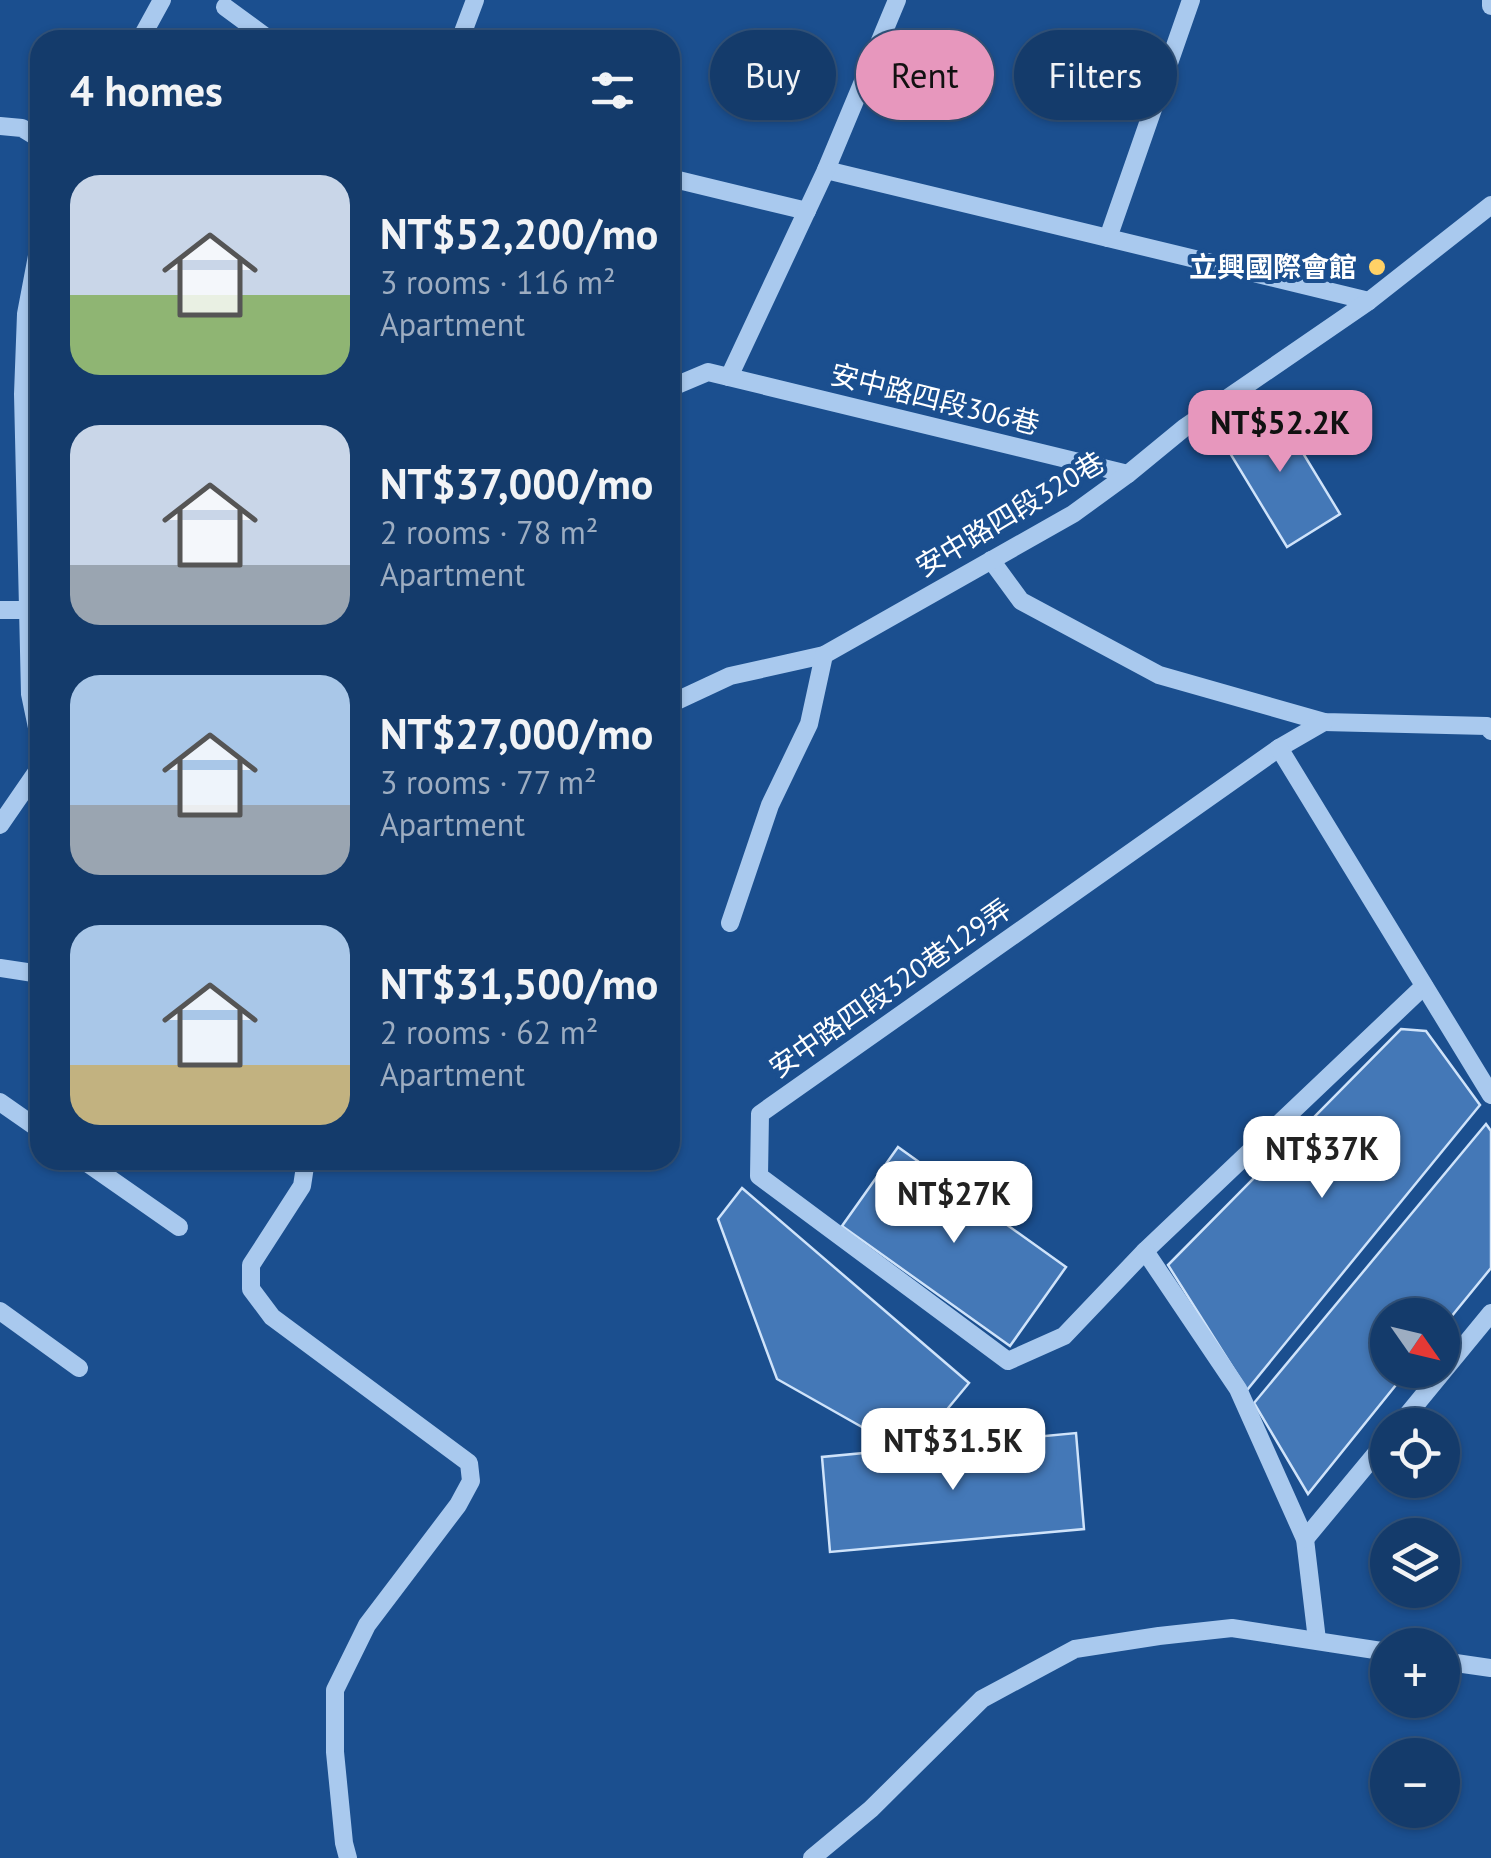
<!DOCTYPE html>
<meta charset="utf-8">
<style>
:root{--surface:#143b6b;--page:#214673;--text:#f1f3f6;--muted:#9dadc1;--line:#33557e;--accent:#e797bd}
body{margin:0;font-family:"PT Sans","Noto Sans TC",sans-serif;background:var(--page);color:var(--text);height:100vh;display:flex;flex-direction:column;font-size:38px;white-space:nowrap}
*{box-sizing:border-box;margin:0}
p{font-size:32px;color:var(--muted)}
.icon{flex:none;width:55px;height:55px;fill:none;stroke:currentColor;stroke-width:2;stroke-linecap:round;stroke-linejoin:round}
.map{position:relative;flex:1;overflow:hidden}
.sheet{position:absolute;left:30px;top:30px;width:650px;height:1140px;display:flex;flex-direction:column;background:var(--surface);border-radius:30px;box-shadow:0 2px 8px #0004,0 0 0 2px var(--line)}
.sheet>*{flex:none}
.top-card{position:absolute;left:710px;top:30px;width:630px;height:90px;display:flex;gap:20px}
.needle{width:65px;rotate:124deg}
.fabs{position:absolute;left:1370px;top:1298px;display:grid;gap:20px}
.fabs a{display:grid;place-items:center;width:90px;height:90px;border-radius:50%;background:var(--surface);box-shadow:0 2px 8px #0004,0 0 0 2px var(--line);font-size:50px}
.price{position:absolute;translate:-50% -85px;padding:0 22px;border-radius:20px;background:#fff;color:#222;font-size:32px;line-height:65px;filter:drop-shadow(0 2px 5px #0008)}
.price::after{content:'';position:absolute;left:50%;top:60px;width:30px;height:22px;margin-left:-15px;background:inherit;clip-path:polygon(0 0,100% 0,50% 100%)}
.price.current{background:var(--accent);color:#111}
ul{padding:0;list-style:none}
li{display:flex;align-items:center;gap:30px;height:250px;padding:0 40px}
li span{display:grid;place-items:center;flex:none;width:280px;height:200px;border-radius:30px;color:#555}
li>.icon{margin-inline-start:auto}
span .icon{width:120px;height:120px;fill:#fffc;stroke-width:1}
li b{font-size:42px}
h2{display:flex;justify-content:space-between;align-items:center;height:120px;padding:0 40px;font-size:42px}
.chip{padding:0 35px;border-radius:45px;background:var(--surface);box-shadow:0 2px 8px #0004,0 0 0 2px var(--line);font-size:35px;line-height:90px}
.chip.current{background:var(--accent);color:#111}
.map>svg:first-child{display:block}
.building{fill:#4478b7;stroke:#cfe3fa;stroke-width:2.5}
.lines{fill:none;stroke-linecap:round;stroke-linejoin:round}
.minor{stroke:#a9c9ee;stroke-width:18}
.poi-dot{fill:#ffd166;stroke:#1b4f8f;stroke-width:4}
.labels{text-anchor:middle;stroke-width:8;stroke-linejoin:round;paint-order:stroke}
.poi-label{font-size:28px;font-weight:bold;fill:#fff;stroke:#1b4f8f;text-anchor:end}
.street-label{font-size:28px;fill:#fff;stroke:#1b4f8f}
</style>
<div class="map">
<svg width="1491" height="1858" viewBox="0 0 1491 1858">
<rect width="100%" height="100%" fill="#1b4f8f"/>
<!-- building -->
<g class="building">
<path d="M1272,402L1340,514L1287,547L1219,435Z"/>
<path d="M1401,1029L1426,1031L1480,1105L1247,1390L1168,1265Z"/>
<path d="M1486,1124L1491,1131V1268L1442,1328V1315H1388V1370H1408L1308,1494L1254,1403Z"/>
<path d="M898,1147L1066,1267L1010,1346L842,1226Z"/>
<path d="M742,1188L969,1383L920,1442L892,1444L777,1379L718,1219Z"/>
<path d="M1076,1433L1084,1529L830,1552L822,1457Z"/>
</g>
<g class="lines">
<!-- minor -->
<g class="minor">
<path d="M1491,0V6"/>
<path d="M225,7L270,40"/>
<path d="M140,40L162,0"/>
<path d="M460,40L475,0"/>
<path d="M0,126L22,128L40,139"/>
<path d="M826,170L1369,301"/>
<path d="M670,178L807,211"/>
<path d="M1108,238L1191,0"/>
<path d="M40,240L26,314L23,394L30,694L40,742"/>
<path d="M729,377L826,170L897,0"/>
<path d="M670,388L708,372L1128,474"/>
<path d="M991,560L1021,601L1159,675L1324,722L1487,726L1491,731"/>
<path d="M0,610H28"/>
<path d="M670,704L730,676L824,655L1073,514L1128,474L1184,428L1369,301L1491,205"/>
<path d="M1324,722L1279,748L760,1114L759,1176L1008,1361L1064,1336L1145,1251L1424,986"/>
<path d="M1279,748L1491,1095"/>
<path d="M0,825L40,767"/>
<path d="M730,923L770,805L809,724L824,655"/>
<path d="M0,968L40,974"/>
<path d="M0,1102L40,1130"/>
<path d="M83,1160L179,1227"/>
<path d="M306,1160L302,1186L251,1265V1289L272,1317L469,1463L471,1481L458,1505L367,1625L335,1690V1752L344,1843L348,1858"/>
<path d="M1145,1251L1238,1389L1305,1539L1317,1640"/>
<path d="M0,1311L79,1368"/>
<path d="M1399,1425L1491,1313"/>
<path d="M1305,1539L1388,1439"/>
<path d="M1442,1661L1491,1668"/>
<path d="M812,1858L871,1809L982,1699L1075,1649L1159,1636L1232,1628L1388,1652"/>
</g>
</g>
<!-- markers -->
<circle class="poi-dot" cx="1377" cy="267" r="10"/>
<g class="labels">
<!-- poi labels -->
<g class="poi-label">
<text x="1357" y="277">立興國際會館</text>
</g>
<!-- street labels -->
<g class="street-label">
<text transform="translate(935 399) rotate(14)" y="10">安中路四段306巷</text>
<text transform="translate(1010 514) rotate(-31)" y="10">安中路四段320巷</text>
<text transform="translate(890 988) rotate(-35)" y="10">安中路四段320巷129弄</text>
</g>
</g>
</svg>
<div class="fabs">
<a><svg class="needle" viewBox="-14 -14 28 28"><path d="M0-13l5 13h-10z" fill="#e53935"/><path d="M0 13l5-13h-10z" fill="#9dadc1"/></svg></a>
<a><svg class="icon" aria-label="locate" viewBox="0 0 24 24"><circle cx="12" cy="12" r="6"/><path d="M12 2v4M12 18v4M2 12h4M18 12h4"/></svg></a>
<a><svg class="icon" aria-label="layers" viewBox="0 0 24 24"><path d="M12 4l9 5-9 5-9-5zM3 14l9 5 9-5"/></svg></a>
<a>+</a>
<a>−</a>
</div>
<b class="price current" style="left:1280px;top:475px">NT$52.2K</b>
<b class="price" style="left:1322px;top:1201px">NT$37K</b>
<b class="price" style="left:954px;top:1246px">NT$27K</b>
<b class="price" style="left:953px;top:1493px">NT$31.5K</b>
<div class="top-card">
<a class="chip">Buy</a>
<a class="chip current">Rent</a>
<a class="chip">Filters</a>
</div>
<section class="sheet">
<h2>4 homes<svg class="icon" aria-label="filters" viewBox="0 0 24 24"><path d="M4 7h16M4 17h16"/><circle cx="9" cy="7" r="2"/><circle cx="15" cy="17" r="2"/></svg></h2>
<ul>
<li><span style="background:linear-gradient(#c9d6e8 60%,#8fb573 0)"><svg class="icon" aria-label="home" viewBox="0 0 24 24"><path d="M3 11l9-7 9 7M6 9v11h12V9"/></svg></span><div><b>NT$52,200/mo</b><p>3 rooms · 116 m²</p><p>Apartment</p></div></li>
<li><span style="background:linear-gradient(#c9d6e8 70%,#9aa5b1 0)"><svg class="icon" aria-label="home" viewBox="0 0 24 24"><path d="M3 11l9-7 9 7M6 9v11h12V9"/></svg></span><div><b>NT$37,000/mo</b><p>2 rooms · 78 m²</p><p>Apartment</p></div></li>
<li><span style="background:linear-gradient(#a9c7e8 65%,#9aa5b1 0)"><svg class="icon" aria-label="home" viewBox="0 0 24 24"><path d="M3 11l9-7 9 7M6 9v11h12V9"/></svg></span><div><b>NT$27,000/mo</b><p>3 rooms · 77 m²</p><p>Apartment</p></div></li>
<li><span style="background:linear-gradient(#a9c7e8 70%,#c2b280 0)"><svg class="icon" aria-label="home" viewBox="0 0 24 24"><path d="M3 11l9-7 9 7M6 9v11h12V9"/></svg></span><div><b>NT$31,500/mo</b><p>2 rooms · 62 m²</p><p>Apartment</p></div></li>
</ul>
</section>
</div>
